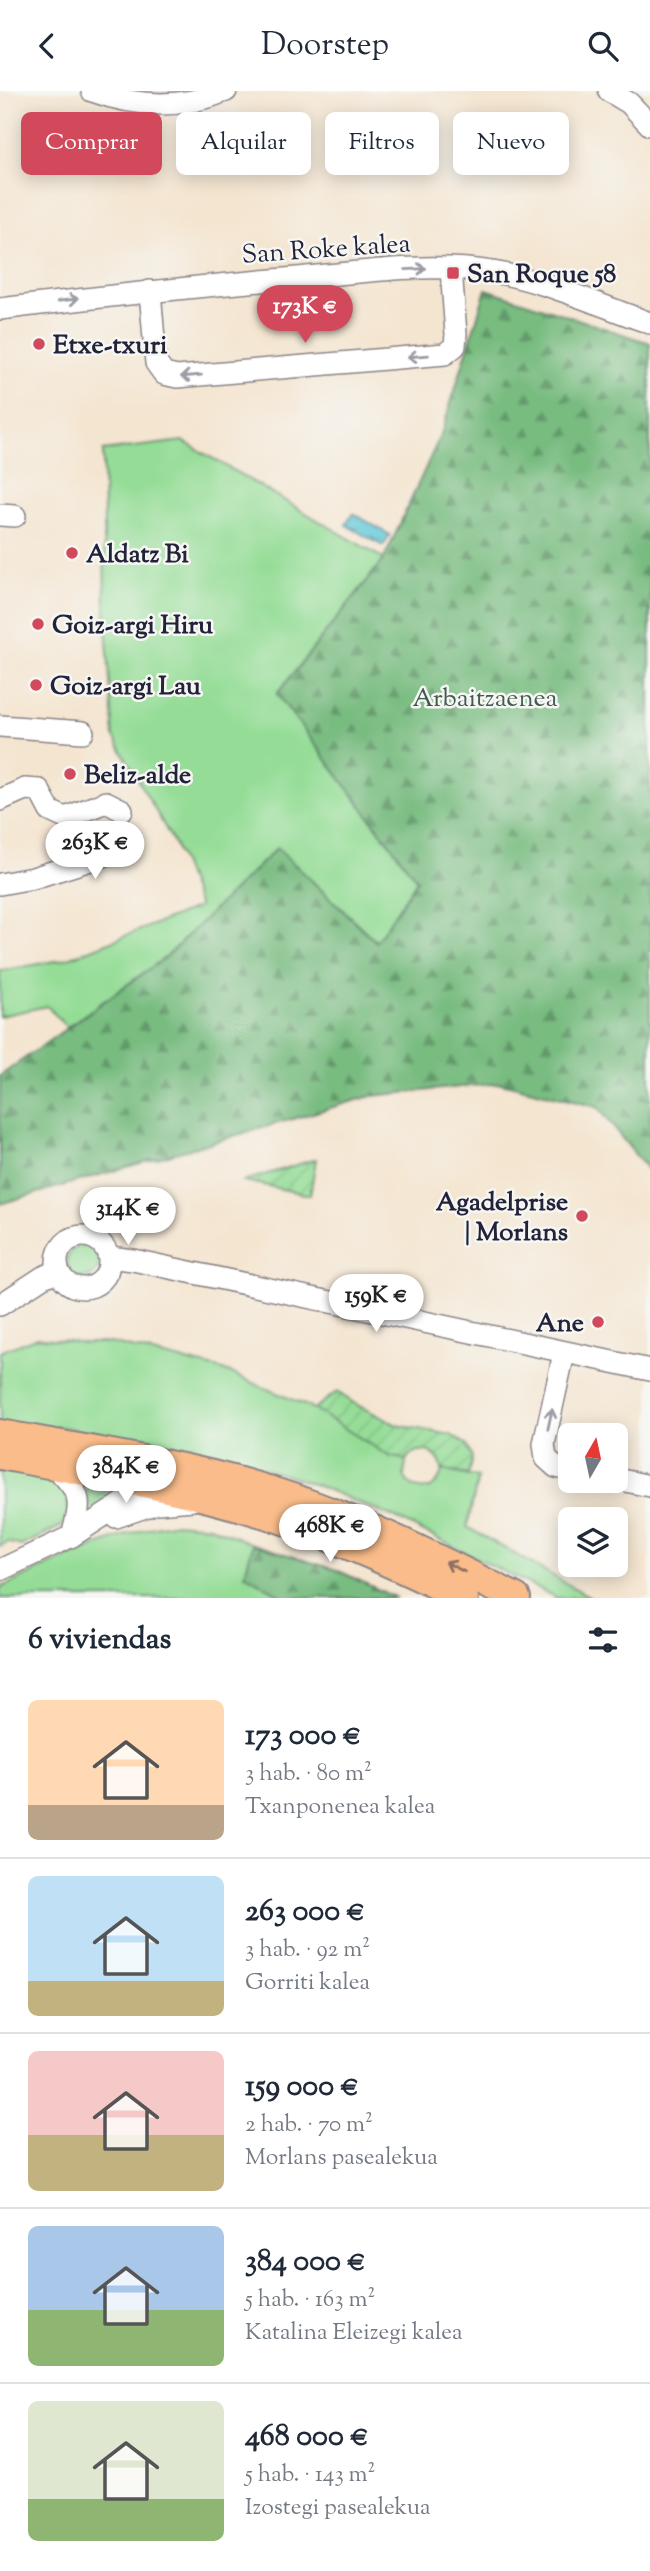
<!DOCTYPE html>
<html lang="es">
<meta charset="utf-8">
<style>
:root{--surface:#fff;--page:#f2f2f3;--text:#1f2937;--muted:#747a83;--line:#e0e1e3;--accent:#d1495b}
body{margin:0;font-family:"Sorts Mill Goudy",serif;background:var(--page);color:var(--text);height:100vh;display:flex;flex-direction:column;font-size:26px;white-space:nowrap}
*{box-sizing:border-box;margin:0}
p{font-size:23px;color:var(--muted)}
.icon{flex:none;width:38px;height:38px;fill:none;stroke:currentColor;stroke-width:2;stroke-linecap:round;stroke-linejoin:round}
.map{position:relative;height:1507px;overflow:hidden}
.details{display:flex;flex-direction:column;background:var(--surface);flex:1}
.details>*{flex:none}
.guide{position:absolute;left:21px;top:21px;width:609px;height:63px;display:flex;gap:14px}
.needle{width:46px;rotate:9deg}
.controls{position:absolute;left:558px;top:1332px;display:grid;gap:14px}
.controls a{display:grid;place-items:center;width:70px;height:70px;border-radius:10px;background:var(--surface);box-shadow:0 4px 18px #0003;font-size:35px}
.price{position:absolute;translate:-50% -60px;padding:0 16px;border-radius:24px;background:#fff;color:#222;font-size:23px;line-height:46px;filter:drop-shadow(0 2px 4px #0008)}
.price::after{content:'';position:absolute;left:50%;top:42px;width:21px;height:16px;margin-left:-10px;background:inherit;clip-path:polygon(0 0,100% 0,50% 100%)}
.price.current{background:var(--accent);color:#fff}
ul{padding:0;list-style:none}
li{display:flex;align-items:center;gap:21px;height:175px;padding:0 28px}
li+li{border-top:2px solid var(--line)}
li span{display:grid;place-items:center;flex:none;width:196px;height:140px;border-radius:10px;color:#555}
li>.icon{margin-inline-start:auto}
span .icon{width:84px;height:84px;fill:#fffc;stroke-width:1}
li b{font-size:30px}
h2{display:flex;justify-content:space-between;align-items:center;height:84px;padding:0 28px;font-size:30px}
.chip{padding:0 24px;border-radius:10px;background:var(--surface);box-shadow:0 4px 18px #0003;font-size:24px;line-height:63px}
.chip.current{background:var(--accent);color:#fff}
header{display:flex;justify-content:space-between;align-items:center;height:91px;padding:0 28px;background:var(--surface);font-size:32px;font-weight:600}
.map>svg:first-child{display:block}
.green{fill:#95dd97;stroke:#5c8069;stroke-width:2}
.forest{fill:url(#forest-firs);stroke:#4d6f5e;stroke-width:2}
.garden{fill:url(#garden-furrows);stroke:#5c8069;stroke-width:2}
.water{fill:url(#water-ripples);stroke:#3f7489;stroke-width:2}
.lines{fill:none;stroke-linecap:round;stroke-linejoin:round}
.minor-casing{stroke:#8b8486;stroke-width:24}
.major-casing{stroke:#8b8486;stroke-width:32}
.minor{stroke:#fff;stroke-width:21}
.major{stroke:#f9bc8a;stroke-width:28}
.oneway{stroke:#9c9ca7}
.oneway2{stroke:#8e6f62}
.poi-dot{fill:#d1495b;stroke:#f6f6f2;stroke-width:2.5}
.labels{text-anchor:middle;stroke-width:5;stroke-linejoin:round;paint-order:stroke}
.street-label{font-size:26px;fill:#22223b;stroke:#f6f6f2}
.poi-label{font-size:26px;font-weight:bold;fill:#22223b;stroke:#f6f6f2;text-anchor:start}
.park-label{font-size:26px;fill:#445a57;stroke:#f6f6f2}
</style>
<header><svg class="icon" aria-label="back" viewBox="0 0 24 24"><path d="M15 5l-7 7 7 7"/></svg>Doorstep<svg class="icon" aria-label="search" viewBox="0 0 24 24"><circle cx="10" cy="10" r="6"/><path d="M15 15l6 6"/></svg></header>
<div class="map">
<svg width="650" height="1507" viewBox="0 0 650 1507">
<defs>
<pattern id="forest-firs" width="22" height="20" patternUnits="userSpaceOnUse" patternTransform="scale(1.75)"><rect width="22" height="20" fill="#78bc80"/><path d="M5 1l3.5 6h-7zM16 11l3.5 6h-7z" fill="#62986a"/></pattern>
<pattern id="garden-furrows" width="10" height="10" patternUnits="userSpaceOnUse" patternTransform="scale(1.75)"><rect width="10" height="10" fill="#95dd97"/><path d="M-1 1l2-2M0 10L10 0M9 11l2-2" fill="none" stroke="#80bd83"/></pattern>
<pattern id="water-ripples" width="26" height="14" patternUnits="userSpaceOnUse" patternTransform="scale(1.75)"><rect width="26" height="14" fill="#5cc6d7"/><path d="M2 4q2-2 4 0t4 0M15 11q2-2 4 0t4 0" fill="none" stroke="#4ca0b0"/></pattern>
</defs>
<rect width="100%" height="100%" fill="#f6f6f2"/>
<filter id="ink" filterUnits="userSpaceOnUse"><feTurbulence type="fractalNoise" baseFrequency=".0143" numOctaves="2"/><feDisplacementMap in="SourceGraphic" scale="14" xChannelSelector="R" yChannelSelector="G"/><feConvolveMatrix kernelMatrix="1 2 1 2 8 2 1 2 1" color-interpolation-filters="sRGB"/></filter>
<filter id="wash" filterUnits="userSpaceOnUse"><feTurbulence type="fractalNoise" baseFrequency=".00686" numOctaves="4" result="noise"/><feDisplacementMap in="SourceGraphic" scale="28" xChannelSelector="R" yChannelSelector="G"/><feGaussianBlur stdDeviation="1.57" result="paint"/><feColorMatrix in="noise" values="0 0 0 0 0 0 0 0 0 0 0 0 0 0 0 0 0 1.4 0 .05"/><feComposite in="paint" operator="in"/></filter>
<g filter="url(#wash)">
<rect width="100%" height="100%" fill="#f4e5d0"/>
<!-- green -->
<g class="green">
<path d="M183,350L384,468L277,603L417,789L377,851L277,757L166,866L67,936L47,915L0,925V880L66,868L199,816L175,754L114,646L105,521L103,360Z"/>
<circle cx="83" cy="1171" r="16"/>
<path d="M37,1246L84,1252H110L223,1279L314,1318L389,1365L406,1369L404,1385C415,1406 439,1401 442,1379L478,1387L467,1436L592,1507H557L398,1428L316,1394L244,1370L56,1335L50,1385L67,1403L68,1426L62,1435L21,1455L8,1451L0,1455V1261Z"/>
<path d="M175,1432L210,1435L253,1453L245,1483L285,1507H0V1497C57,1471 113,1442 175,1432Z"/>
</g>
<!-- forest -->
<g class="forest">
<path d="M486,198L650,252V1082L597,1016L501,992L371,1005L0,1113V985L166,866L277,757L376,851L417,789L277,603L384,468L442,341Z"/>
<path d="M253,1453L337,1479L396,1507H285L245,1483Z"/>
</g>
<!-- garden -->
<g class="garden">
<path d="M316,1068L310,1104L244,1090Z"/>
<path d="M337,1301L357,1314L397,1334L451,1344L466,1353L472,1366L468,1384L442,1378C439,1359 418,1353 406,1369L389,1365L314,1318Z"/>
<path d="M84,1393L128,1403L87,1427L89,1409Z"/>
</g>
<!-- water -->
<path class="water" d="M353,422L390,444L383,455L346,434Z"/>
</g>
<g filter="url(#ink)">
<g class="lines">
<!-- minor casing -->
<g class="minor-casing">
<g id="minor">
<path d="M92,0C136,16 182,18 226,0"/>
<path d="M609,0L629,12L650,34"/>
<path d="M150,200L156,272L164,283L177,286L445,263L455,255L456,243L451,178"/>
<path d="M0,218C99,206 197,195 297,187C361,181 429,171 493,181C544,189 601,215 650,232"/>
<path d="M0,424L15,425"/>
<path d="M0,635L83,641"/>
<path d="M0,709L25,698L39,699L50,720L65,727L106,711L122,719"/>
<path d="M0,793L33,787L103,765"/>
<circle cx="83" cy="1171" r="26"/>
<path d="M109,1166L133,1169L650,1279"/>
<path d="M0,1214L43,1186L58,1180"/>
<path d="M564,1262L544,1353L546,1367L556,1376L570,1379"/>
<path d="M54,1374C81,1404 83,1406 72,1445"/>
<path d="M616,1388L650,1395"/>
<path d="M116,1426L157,1412L193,1409"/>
<path d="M0,1479L72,1445L151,1394L158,1392"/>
</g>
</g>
<!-- major casing -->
<g class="major-casing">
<g id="major">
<path d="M0,1343C87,1359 176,1372 261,1397C351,1424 433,1465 516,1507"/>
<path d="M0,1364C91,1381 183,1397 272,1425C338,1447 401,1476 464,1507"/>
</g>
</g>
<!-- minor -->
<use href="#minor" class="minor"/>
<!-- major -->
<use href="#major" class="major"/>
</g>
<!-- one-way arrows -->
<defs><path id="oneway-shaft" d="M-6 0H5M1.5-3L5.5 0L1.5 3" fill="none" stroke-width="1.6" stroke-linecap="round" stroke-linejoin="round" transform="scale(1.75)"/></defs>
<g class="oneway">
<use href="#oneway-shaft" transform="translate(416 178) rotate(-3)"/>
<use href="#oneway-shaft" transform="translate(68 209) rotate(-8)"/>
<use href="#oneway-shaft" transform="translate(418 265) rotate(175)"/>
<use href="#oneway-shaft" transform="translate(191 285) rotate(175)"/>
<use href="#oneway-shaft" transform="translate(550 1328) rotate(-78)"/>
</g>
<use class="oneway2" href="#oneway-shaft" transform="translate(455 1476) rotate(-153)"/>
</g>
<!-- markers -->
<g class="poi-dot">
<rect x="446" y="175" width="14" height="14" rx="3.5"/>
<circle cx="39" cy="253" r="7"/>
<circle cx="72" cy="462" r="7"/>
<circle cx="38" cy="533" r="7"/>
<circle cx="36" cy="594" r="7"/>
<circle cx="70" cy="683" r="7"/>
<circle cx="582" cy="1125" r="7"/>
<circle cx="598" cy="1231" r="7"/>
</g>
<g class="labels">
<!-- street labels -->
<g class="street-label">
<text transform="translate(326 157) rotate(-4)" y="9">San Roke kalea</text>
</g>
<!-- poi labels -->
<g class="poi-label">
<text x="467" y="191">San Roque 58</text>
<text x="53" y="262">Etxe-txuri</text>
<text x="86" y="471">Aldatz Bi</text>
<text x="52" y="542">Goiz-argi Hiru</text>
<text x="50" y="603">Goiz-argi Lau</text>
<text x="84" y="692">Beliz-alde</text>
<text x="568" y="1119" text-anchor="end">Agadelprise<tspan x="568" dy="30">| Morlans</tspan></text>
<text x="584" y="1240" text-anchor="end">Ane</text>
</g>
<!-- park labels -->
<g class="park-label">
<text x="485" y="615">Arbaitzaenea</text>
</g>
</g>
</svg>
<div class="controls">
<a><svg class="needle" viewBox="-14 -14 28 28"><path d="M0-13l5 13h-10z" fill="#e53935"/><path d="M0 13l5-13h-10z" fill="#747a83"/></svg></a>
<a><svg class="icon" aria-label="layers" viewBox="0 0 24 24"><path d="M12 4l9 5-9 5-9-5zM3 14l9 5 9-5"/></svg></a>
</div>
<b class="price current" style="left:305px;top:254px">173K €</b>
<b class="price" style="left:95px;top:790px">263K €</b>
<b class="price" style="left:128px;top:1156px">314K €</b>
<b class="price" style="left:376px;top:1243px">159K €</b>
<b class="price" style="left:126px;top:1414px">384K €</b>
<b class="price" style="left:330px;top:1473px">468K €</b>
<div class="guide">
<a class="chip current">Comprar</a>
<a class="chip">Alquilar</a>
<a class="chip">Filtros</a>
<a class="chip">Nuevo</a>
</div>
</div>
<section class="details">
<h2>6 viviendas<svg class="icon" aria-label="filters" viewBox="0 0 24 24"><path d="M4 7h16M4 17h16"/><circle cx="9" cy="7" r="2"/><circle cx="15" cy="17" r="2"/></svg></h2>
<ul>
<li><span style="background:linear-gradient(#ffd9b3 75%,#b9a48a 0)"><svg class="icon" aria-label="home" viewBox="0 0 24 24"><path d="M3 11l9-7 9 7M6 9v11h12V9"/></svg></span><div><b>173 000 €</b><p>3 hab. · 80 m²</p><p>Txanponenea kalea</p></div></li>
<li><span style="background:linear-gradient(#bfe0f5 75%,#c2b280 0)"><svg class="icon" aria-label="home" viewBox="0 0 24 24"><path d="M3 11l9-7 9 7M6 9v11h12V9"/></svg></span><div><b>263 000 €</b><p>3 hab. · 92 m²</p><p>Gorriti kalea</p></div></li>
<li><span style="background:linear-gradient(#f6c9c9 60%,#c2b280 0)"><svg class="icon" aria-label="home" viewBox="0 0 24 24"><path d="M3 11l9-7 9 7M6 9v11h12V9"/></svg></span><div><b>159 000 €</b><p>2 hab. · 70 m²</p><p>Morlans pasealekua</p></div></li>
<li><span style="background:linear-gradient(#a9c7e8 60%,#8fb573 0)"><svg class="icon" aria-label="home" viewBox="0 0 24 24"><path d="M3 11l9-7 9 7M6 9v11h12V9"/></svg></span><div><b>384 000 €</b><p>5 hab. · 163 m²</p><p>Katalina Eleizegi kalea</p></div></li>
<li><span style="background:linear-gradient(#dfe7d0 70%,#8fb573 0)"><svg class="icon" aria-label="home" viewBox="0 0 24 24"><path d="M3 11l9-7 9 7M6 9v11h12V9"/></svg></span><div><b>468 000 €</b><p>5 hab. · 143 m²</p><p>Izostegi pasealekua</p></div></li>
</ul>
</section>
